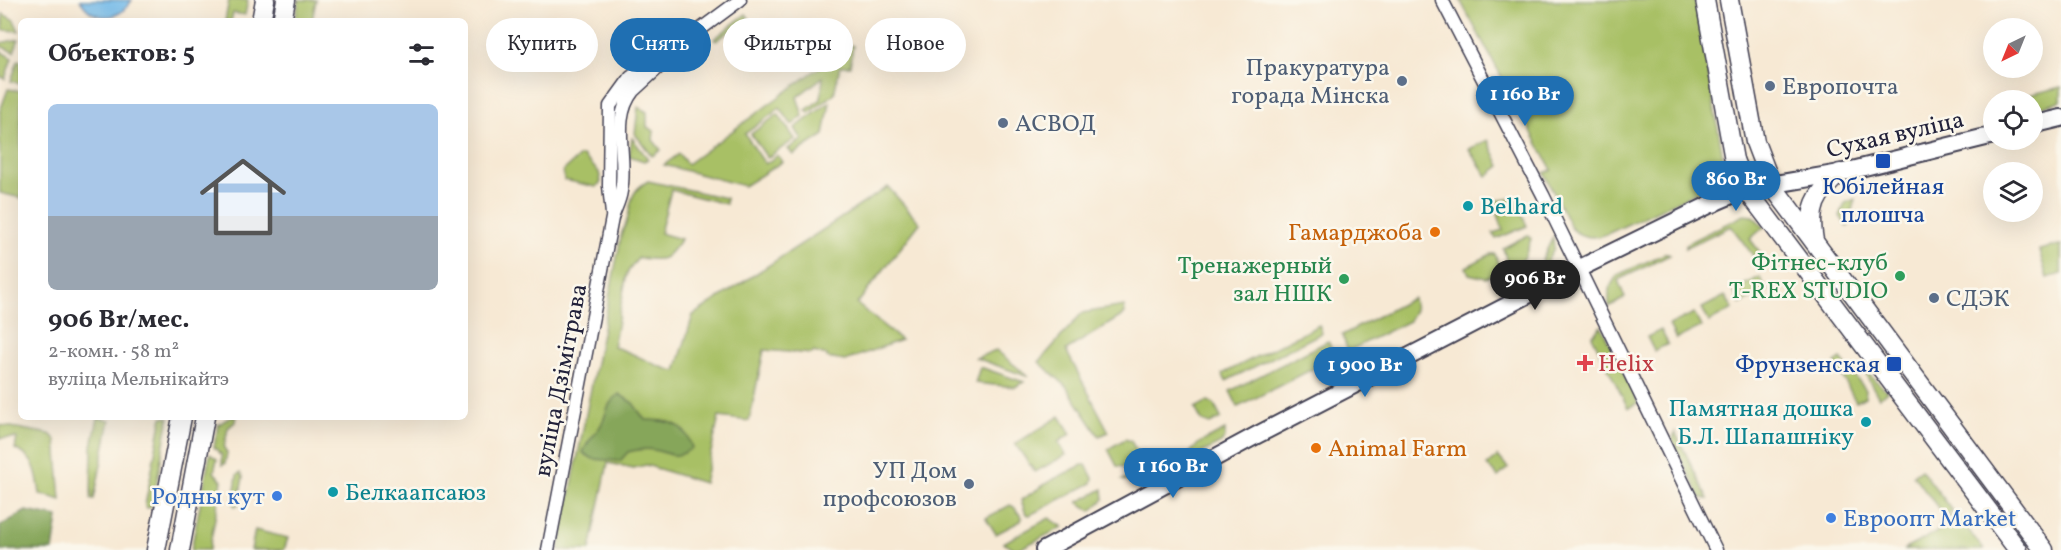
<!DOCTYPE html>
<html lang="ru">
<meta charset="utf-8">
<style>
:root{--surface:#fff;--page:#f7f7f7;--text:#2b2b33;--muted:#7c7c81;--accent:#1f6fb2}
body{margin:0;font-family:Vollkorn,serif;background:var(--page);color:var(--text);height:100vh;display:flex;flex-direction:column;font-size:22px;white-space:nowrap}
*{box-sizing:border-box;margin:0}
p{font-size:20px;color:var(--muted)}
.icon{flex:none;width:33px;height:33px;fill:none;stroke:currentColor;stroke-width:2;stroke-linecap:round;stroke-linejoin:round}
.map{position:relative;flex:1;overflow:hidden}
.sheet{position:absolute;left:18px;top:18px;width:450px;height:402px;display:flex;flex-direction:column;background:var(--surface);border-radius:9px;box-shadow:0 6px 24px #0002}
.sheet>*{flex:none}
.guide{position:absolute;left:486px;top:18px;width:570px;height:54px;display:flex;gap:12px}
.needle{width:39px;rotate:223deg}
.controls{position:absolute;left:1983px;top:18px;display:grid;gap:12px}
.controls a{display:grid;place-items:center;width:60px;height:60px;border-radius:50%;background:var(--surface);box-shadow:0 6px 24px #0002;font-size:30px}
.price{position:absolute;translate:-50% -51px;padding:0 14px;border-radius:21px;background:var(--accent);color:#fff;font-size:20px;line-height:39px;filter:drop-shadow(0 2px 3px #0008)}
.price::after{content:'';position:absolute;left:50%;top:36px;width:18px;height:14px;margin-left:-9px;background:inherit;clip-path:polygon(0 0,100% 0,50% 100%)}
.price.current{background:#222;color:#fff}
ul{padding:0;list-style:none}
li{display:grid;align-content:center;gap:12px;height:318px;padding:0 30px}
li span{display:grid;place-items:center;height:186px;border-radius:9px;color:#555}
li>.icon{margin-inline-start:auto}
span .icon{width:108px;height:108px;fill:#fffc;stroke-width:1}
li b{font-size:26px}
h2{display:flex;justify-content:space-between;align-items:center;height:72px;padding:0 30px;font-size:26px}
.pill{padding:0 21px;border-radius:27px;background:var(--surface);box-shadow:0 6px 24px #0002;font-size:21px;line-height:54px}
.pill.current{background:var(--accent);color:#fff}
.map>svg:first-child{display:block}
.green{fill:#a8c065;stroke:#657150;stroke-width:1.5}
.forest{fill:#86a65a;stroke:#54644a;stroke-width:1.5}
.water{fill:#71b9e9;stroke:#4a6e92;stroke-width:1.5}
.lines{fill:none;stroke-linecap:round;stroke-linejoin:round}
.minor-casing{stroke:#424052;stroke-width:15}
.secondary-casing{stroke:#424052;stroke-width:20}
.primary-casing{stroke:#424052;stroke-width:21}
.minor{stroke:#fff;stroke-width:12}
.secondary{stroke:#fff;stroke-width:16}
.primary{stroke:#fff;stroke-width:18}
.service-dot{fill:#5c6f8a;stroke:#fbf7ec;stroke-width:2}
.transit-dot{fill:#1a4fb4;stroke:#fbf7ec;stroke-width:2}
.culture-dot{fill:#0f9aa8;stroke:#fbf7ec;stroke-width:2}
.food-dot{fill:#e8710a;stroke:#fbf7ec;stroke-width:2}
.leisure-dot{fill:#2e9e5b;stroke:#fbf7ec;stroke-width:2}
.health-dot{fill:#e0444e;stroke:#fbf7ec;stroke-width:2}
.shop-dot{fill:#3f7fe0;stroke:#fbf7ec;stroke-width:2}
.labels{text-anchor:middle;stroke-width:5;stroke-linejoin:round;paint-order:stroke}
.service-label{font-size:24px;fill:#4e5e75;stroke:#fbf7ec;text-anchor:start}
.street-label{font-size:24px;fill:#22223b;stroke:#fbf7ec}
.transit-label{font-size:24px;fill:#164399;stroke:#fbf7ec}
.culture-label{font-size:24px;fill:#0d838f;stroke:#fbf7ec;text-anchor:start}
.food-label{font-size:24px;fill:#c56008;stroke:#fbf7ec;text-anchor:end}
.leisure-label{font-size:24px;fill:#27864d;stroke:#fbf7ec;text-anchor:end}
.health-label{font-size:24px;fill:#be3a42;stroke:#fbf7ec;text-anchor:start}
.shop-label{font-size:24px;fill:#366cbe;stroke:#fbf7ec;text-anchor:end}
</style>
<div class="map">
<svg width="2061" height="550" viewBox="0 0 2061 550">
<rect width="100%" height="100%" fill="#fbf7ec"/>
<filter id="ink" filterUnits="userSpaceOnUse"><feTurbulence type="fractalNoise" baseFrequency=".0167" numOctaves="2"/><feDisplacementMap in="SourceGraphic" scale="12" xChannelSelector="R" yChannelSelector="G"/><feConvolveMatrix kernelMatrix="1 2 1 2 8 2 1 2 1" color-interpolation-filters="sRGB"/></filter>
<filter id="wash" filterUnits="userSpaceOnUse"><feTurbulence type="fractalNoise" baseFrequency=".008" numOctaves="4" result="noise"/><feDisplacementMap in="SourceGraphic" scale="24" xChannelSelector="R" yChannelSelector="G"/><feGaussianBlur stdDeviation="1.35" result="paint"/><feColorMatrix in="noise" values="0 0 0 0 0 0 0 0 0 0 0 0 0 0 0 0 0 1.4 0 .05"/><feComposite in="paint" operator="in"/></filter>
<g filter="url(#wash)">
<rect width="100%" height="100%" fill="#f7e9d4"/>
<!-- green -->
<g class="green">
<path d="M229,0H248L245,15L233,13L231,21H225Z"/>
<path d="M299,0H316L312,21H295Z"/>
<path d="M1460,0H1695L1724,162L1719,178L1710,186L1607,234C1594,239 1581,238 1571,228L1544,173L1552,170Z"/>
<path d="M3,14L14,20L19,31L3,30Z"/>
<path d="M746,14L749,18L716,41L714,39Z"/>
<path d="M19,39L14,52L0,46V43Z"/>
<path d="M850,45L853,46L850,66H840L834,94L809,113L806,110L821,99L823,77L797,97L803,116L792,125L780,108L745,134L765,164L778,155L782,162L744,186L664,165L679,154L687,164Z"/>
<path d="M0,51L12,58L5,79L0,76Z"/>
<path d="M18,60L21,61V84L11,81Z"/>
<path d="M2061,87V101L2033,109L2032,100H2009Z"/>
<path d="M8,89L21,91V198L0,193V111Z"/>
<path d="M830,102L824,135L793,155L788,149L802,140L795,128Z"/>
<path d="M638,107L647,112V127L654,131L653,140L661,150L652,156L635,134Z"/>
<path d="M778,114L795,139L767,158L751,134Z"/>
<path d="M632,138L648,159L644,161L629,156Z"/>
<path d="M1488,140L1500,166L1487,176L1469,149Z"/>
<path d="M580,156H583L599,172L601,182L596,187L564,180L563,171Z"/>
<path d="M648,181L726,198V204L671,190L660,233L681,239C663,263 666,260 638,258L627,273L613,347C636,352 652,367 676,371L693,315L888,187L920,223L857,304L901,340L845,361L827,358V355L813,352L812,354L764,350L749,421L719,417L704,483L646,465L633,468L608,463L590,550H559L622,232C635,211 623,195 648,181Z"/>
<path d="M1515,198L1527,226L1496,239L1493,233L1503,230L1494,201Z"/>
<path d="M1855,199L1851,214L1853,222L1847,227L1840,216L1845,203Z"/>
<path d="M1744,215L1753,216L1764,227L1750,239L1765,259L1762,261L1754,257L1731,226L1685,248L1687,243Z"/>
<path d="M1528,235L1531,239L1524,259L1508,266L1503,248Z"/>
<path d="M1553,237L1554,248L1545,265L1542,260Z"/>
<path d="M2061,245V274L2047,278L2039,250Z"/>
<path d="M1666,253L1670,255L1618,280L1625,298L1609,307V289L1617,275Z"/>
<path d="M1491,254H1495L1501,271L1486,278L1469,274L1466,267Z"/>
<path d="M1760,277L1767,291L1740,304L1733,290Z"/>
<path d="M1725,296L1733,309L1709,322L1702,308Z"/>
<path d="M1413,298L1415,310L1409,321L1348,351L1342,335Z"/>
<path d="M1124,306L1125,314L1066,350L1109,432L1099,436L1066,386L1039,362L1082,313Z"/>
<path d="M1694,313L1701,327L1676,339L1669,325Z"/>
<path d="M1319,325L1322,333L1226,381L1222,374Z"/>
<path d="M1601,326L1638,403L1628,408L1592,336Z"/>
<path d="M1661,330L1668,344L1654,351L1647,337Z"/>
<path d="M1328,341L1336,357L1238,407L1230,391Z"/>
<path d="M996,350L1029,377L976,358Z"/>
<path d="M1841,359L1866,390L1865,397L1856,402L1835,363Z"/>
<path d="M980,367L1024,382L1015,387L975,383Z"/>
<path d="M1862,368L1887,391L1879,398Z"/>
<path d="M1208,401L1214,404L1221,418L1210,424L1202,421L1195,408Z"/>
<path d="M1060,416L1071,434L1058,442L1066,455L1035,472L1015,444Z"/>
<path d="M162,417H169L152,507L147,508L145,505Z"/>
<path d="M230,417H236L235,422L228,428L224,448L227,453L225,464L222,465V455L214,447L218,425Z"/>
<path d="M98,418L110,420L94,499H91L92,446Z"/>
<path d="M0,425L50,434L56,440L61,500L40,494C37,473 36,458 15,449L17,438H0Z"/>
<path d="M1225,430V438L1221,443L1140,485L1122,480L1141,470L1171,466L1189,454L1199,443Z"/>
<path d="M1675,432L1708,499L1701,498L1672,442Z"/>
<path d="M1125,439L1131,441L1141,458L1124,467L1117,466L1108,449Z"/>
<path d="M210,454L217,459L214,472L222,481L209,550H191Z"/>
<path d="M1498,456L1508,468L1498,477L1487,465Z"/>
<path d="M1082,465H1086L1093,478L1092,483L1030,515L1026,514L1021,500L1050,481Z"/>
<path d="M1921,469L1953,511L1945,517L1913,475Z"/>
<path d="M240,473L243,477L238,504L235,506L233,503L237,475Z"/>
<path d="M1103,489L1104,499L1091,511L1078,502Z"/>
<path d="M1010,505L1014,507L1022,518L1021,521L996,534L986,518Z"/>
<path d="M1956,514L1984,550H1903L1937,532L1941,521Z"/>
<path d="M1049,518L1063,527L1021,548L1015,549L1003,543Z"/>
<path d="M255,530L288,538L284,550H251Z"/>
</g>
<!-- forest -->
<g class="forest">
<path d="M619,394L633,403L645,420C670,421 684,421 692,448C674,461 671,453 654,450C645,448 636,450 628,452L620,461L593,459L583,453C587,439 597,434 602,423C609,408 605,406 619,394Z"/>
<path d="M26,511L58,517L53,550H0V526Z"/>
</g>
<!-- water -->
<path class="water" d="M80,0H132C119,22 93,22 80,0Z"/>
</g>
<g filter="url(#ink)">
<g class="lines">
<!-- minor casing -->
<g class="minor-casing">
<g id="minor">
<path d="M1442,0L1543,195L1716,550"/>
<path d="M690,37L740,0"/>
<path d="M612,214L609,186L610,106L631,77L670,49"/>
<path d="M548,550L612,218C615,209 620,200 621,191C628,158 610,120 633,91L696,33"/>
</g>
</g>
<!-- secondary casing -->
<g class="secondary-casing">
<g id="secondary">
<path d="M2032,125L2061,118"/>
<path d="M1044,550L1257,435L1578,269L1713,203L1746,189L1840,173L1994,135"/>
</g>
</g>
<!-- primary casing -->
<g class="primary-casing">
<g id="primary">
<path d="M1705,0L1734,160L1746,189L2018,550"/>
<path d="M1729,0L1755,142L1771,184L2044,550"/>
<path d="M261,21L265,0"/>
<path d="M282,21L286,0"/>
<path d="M1713,203L1730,182L1734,160"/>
<path d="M1814,241C1808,209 1815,194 1840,173"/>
<path d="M156,550L182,417"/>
<path d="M180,550L205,417"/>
</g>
</g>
<!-- minor -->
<use href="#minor" class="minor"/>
<!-- secondary -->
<use href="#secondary" class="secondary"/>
<!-- primary -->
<use href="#primary" class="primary"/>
</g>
</g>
<!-- markers -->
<g class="service-dot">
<circle cx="1402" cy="81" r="6"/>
<circle cx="1770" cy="86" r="6"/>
<circle cx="1003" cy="123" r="6"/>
<circle cx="1934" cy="298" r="6"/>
<circle cx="969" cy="484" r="6"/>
</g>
<g class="transit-dot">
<rect x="1875" y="153" width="16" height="16" rx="3"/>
<rect x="1886" y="356" width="16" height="16" rx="3"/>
</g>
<g class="culture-dot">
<circle cx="1468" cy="206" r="6"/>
<circle cx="1866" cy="422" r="6"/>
<circle cx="333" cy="492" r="6"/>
</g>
<g class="food-dot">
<circle cx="1435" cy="232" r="6"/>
<circle cx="1316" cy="448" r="6"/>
</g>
<g class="leisure-dot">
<circle cx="1900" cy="276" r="6"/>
<circle cx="1344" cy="279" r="6"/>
</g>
<path class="health-dot" d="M1582 354h6v6h6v6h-6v6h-6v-6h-6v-6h6z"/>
<g class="shop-dot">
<circle cx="277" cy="496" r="6"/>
<circle cx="1831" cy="518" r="6"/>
</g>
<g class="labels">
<!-- service labels -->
<g class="service-label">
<text x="1390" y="75" text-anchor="end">Пракуратура<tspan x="1390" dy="28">горада Мінска</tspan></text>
<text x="1782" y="94">Европочта</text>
<text x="1015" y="131">АСВОД</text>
<text x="1946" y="306">СДЭК</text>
<text x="957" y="478" text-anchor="end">УП Дом<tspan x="957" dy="28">профсоюзов</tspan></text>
</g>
<!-- street labels -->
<g class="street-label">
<text transform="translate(1895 134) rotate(-13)" y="8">Сухая вуліца</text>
<text transform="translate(560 380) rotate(-79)" y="8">вуліца Дзімітрава</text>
</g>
<!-- transit labels -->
<g class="transit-label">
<text x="1883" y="194">Юбілейная<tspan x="1883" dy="28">плошча</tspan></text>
<text x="1880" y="372" text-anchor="end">Фрунзенская</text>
</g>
<!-- culture labels -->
<g class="culture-label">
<text x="1480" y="214">Belhard</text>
<text x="1854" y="416" text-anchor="end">Памятная дошка<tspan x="1854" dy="28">Б.Л. Шапашніку</tspan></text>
<text x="345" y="500">Белкаапсаюз</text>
</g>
<!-- food labels -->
<g class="food-label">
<text x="1423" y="240">Гамарджоба</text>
<text x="1328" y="456" text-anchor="start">Animal Farm</text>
</g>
<!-- leisure labels -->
<g class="leisure-label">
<text x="1888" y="270">Фітнес-клуб<tspan x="1888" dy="28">T-REX STUDIO</tspan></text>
<text x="1332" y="273">Тренажерный<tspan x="1332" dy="28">зал НШК</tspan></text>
</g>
<!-- health labels -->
<g class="health-label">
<text x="1598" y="371">Helix</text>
</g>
<!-- shop labels -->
<g class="shop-label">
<text x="265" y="504">Родны кут</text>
<text x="1843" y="526" text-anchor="start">Евроопт Market</text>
</g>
</g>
</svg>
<div class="controls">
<a><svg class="needle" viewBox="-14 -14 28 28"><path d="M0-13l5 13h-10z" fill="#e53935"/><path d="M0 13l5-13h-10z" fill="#7c7c81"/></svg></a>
<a><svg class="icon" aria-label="locate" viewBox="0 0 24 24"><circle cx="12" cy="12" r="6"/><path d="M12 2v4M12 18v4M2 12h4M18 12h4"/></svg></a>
<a><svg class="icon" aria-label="layers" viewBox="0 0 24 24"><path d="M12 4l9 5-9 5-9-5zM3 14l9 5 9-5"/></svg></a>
</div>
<b class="price" style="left:1525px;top:127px">1 160 Br</b>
<b class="price" style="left:1736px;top:212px">860 Br</b>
<b class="price current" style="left:1535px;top:311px">906 Br</b>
<b class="price" style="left:1365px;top:398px">1 900 Br</b>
<b class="price" style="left:1173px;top:499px">1 160 Br</b>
<div class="guide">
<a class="pill">Купить</a>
<a class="pill current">Снять</a>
<a class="pill">Фильтры</a>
<a class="pill">Новое</a>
</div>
<section class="sheet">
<h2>Объектов: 5<svg class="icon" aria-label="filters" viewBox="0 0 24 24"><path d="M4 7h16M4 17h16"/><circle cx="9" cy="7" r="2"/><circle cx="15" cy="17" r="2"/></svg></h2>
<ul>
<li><span style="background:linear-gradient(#a9c7e8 60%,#9aa5b1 0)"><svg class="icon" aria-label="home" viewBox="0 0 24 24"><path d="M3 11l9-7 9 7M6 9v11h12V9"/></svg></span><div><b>906 Br/мес.</b><p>2-комн. · 58 m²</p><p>вуліца Мельнікайтэ</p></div></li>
</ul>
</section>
</div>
